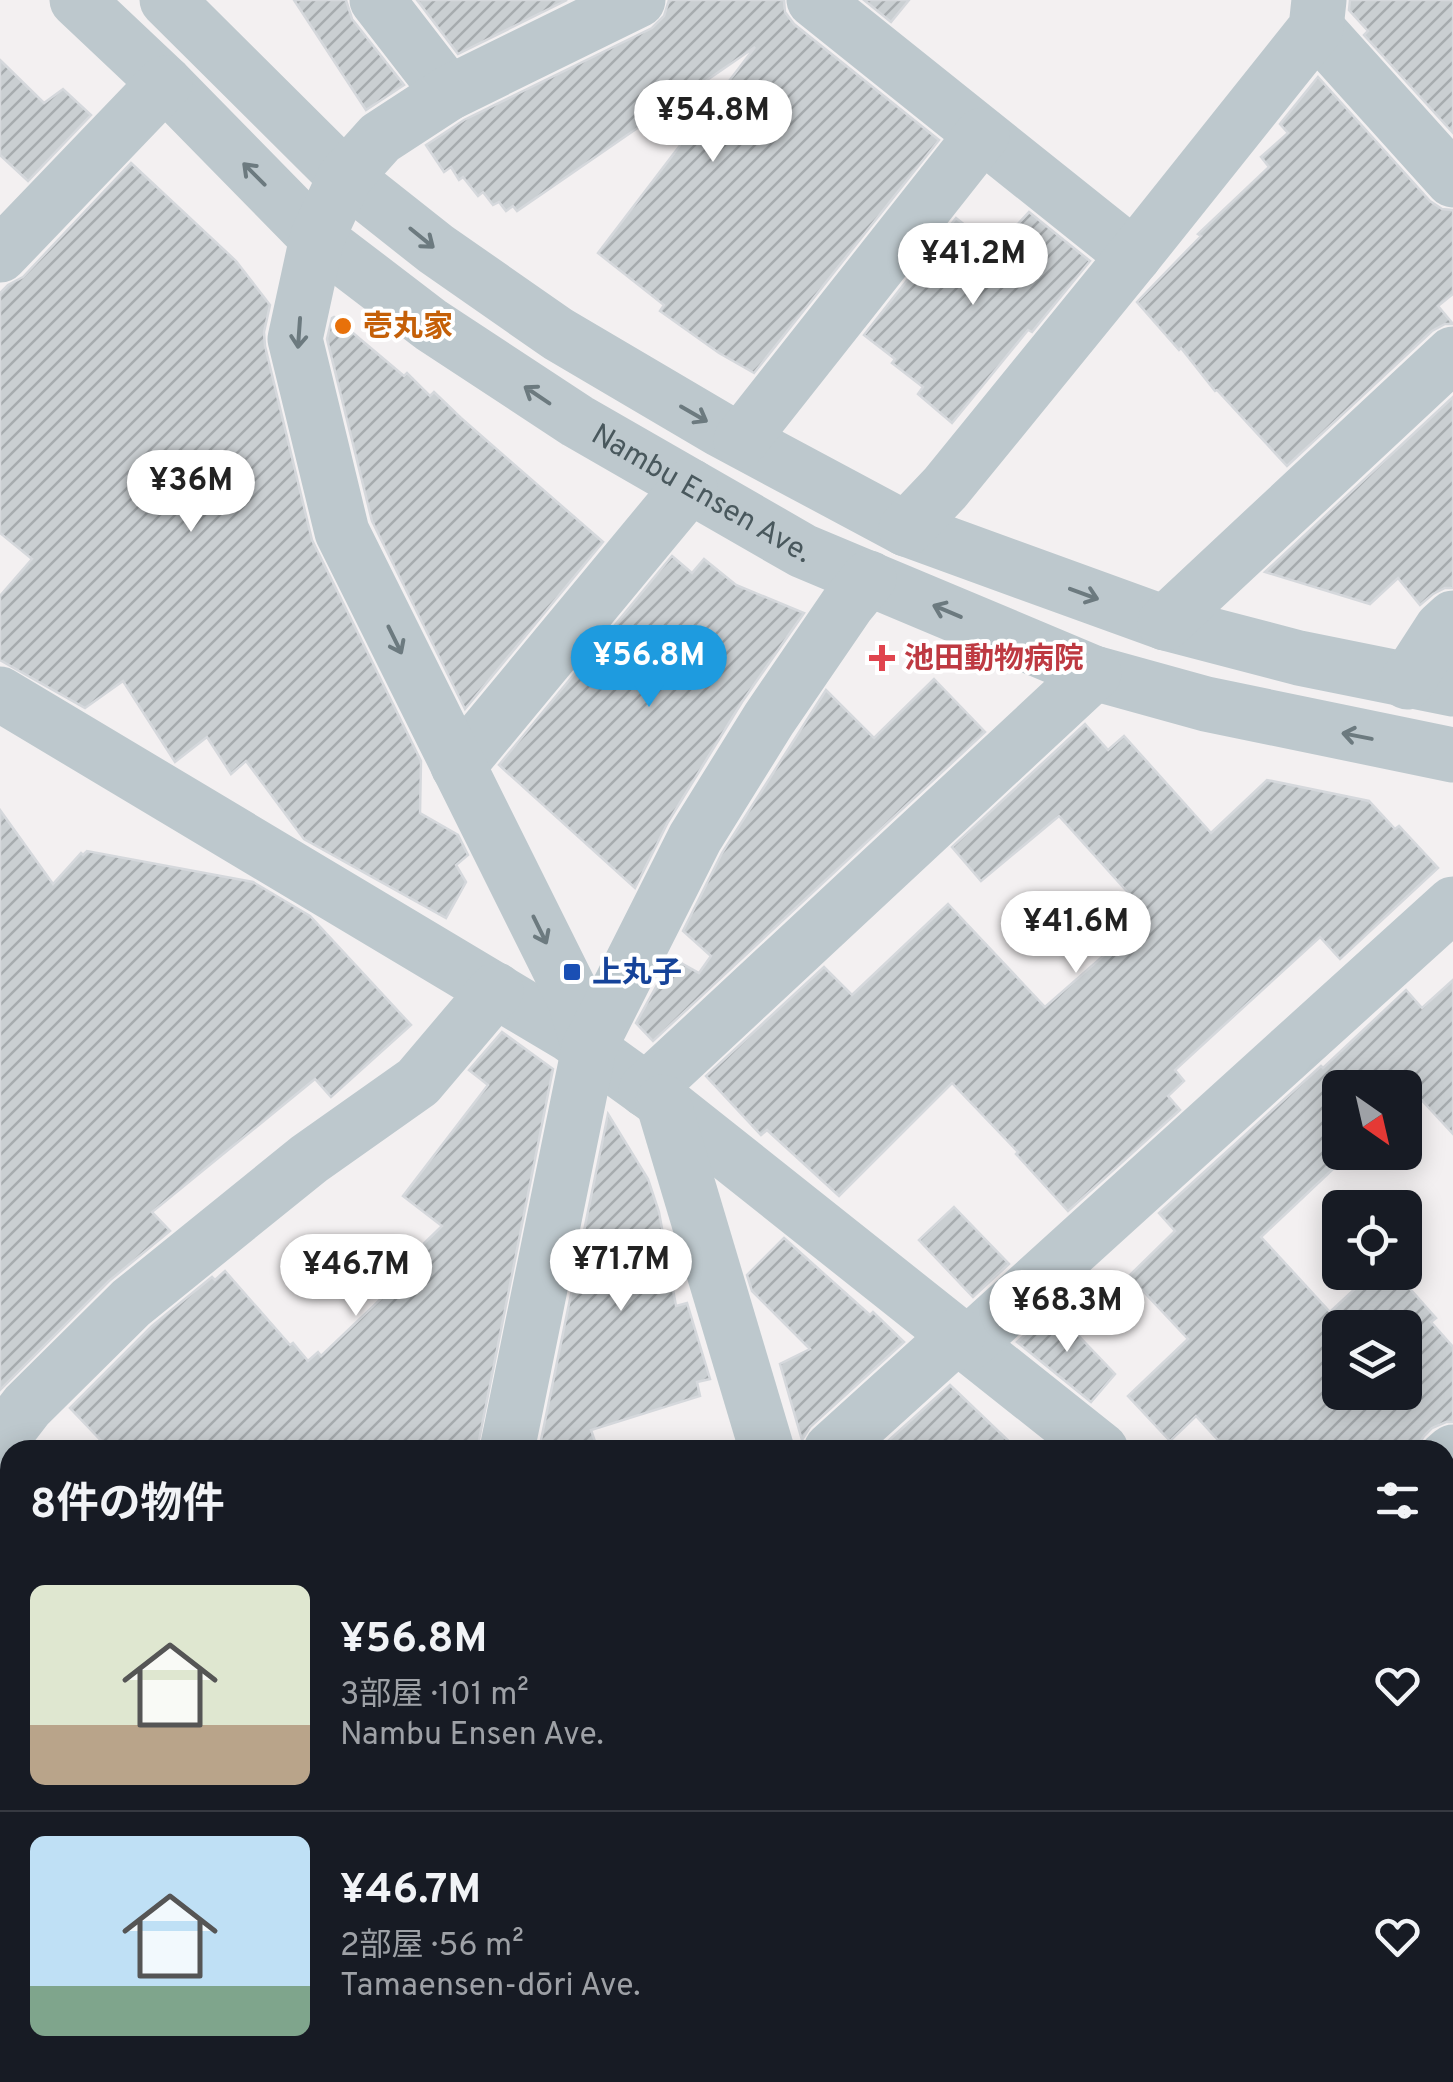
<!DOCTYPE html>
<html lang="ja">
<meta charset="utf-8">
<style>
:root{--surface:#171b24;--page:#20242c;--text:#f1f3f6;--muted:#9ea1a6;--line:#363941;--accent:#1e9bdf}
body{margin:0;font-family:Overpass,"Noto Sans JP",sans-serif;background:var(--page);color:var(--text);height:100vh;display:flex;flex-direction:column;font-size:38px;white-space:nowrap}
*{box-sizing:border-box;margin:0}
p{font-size:32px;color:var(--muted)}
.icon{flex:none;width:55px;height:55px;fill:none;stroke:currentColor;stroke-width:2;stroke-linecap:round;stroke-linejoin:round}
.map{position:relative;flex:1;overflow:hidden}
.panel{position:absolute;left:0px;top:1440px;width:1455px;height:642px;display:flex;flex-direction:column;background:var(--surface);border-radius:30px 30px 0 0;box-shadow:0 5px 25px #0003}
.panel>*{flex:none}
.needle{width:65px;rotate:146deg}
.controls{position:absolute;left:1322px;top:1070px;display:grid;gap:20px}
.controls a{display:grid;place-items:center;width:100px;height:100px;border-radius:15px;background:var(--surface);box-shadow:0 5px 25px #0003;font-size:50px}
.price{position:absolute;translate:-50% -85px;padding:0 22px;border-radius:35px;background:#fff;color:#222;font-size:32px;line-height:65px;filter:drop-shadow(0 2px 5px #0008)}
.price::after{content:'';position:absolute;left:50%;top:60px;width:30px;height:22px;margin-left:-15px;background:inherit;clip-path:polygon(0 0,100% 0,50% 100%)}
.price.on{background:var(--accent);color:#fff}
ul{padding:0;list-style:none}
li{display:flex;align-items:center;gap:30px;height:250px;padding:0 30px}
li+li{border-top:2px solid var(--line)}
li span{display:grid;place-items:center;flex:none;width:280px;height:200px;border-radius:15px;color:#555}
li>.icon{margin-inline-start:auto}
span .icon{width:120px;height:120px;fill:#fffc;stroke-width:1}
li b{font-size:42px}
h2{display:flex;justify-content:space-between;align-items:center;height:120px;padding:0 30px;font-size:42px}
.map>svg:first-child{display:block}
.park{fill:url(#park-tufts)}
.building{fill:url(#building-hatch);stroke:#d5d8dc;stroke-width:2.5;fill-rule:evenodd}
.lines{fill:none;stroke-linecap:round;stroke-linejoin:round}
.path{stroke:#7acc92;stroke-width:6;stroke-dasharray:8 5;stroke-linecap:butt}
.minor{stroke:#bdc8cd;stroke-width:55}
.major{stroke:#b1c6ce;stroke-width:55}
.oneway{stroke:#6c7a7f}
.food-dot{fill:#e8710a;stroke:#fff;stroke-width:4}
.health-dot{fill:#e0444e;stroke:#fff;stroke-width:4}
.transit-dot{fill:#1a4fb4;stroke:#fff;stroke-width:4}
.labels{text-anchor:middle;stroke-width:8;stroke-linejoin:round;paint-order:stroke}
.food-label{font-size:30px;font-weight:bold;fill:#c56008;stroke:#fff;text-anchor:start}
.street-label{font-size:30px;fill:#49585d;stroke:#fff}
.health-label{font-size:30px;font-weight:bold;fill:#be3a42;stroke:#fff;text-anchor:start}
.transit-label{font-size:30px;font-weight:bold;fill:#164399;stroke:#fff;text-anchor:start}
</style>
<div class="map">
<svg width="1453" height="2082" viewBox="0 0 1453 2082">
<defs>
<pattern id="park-tufts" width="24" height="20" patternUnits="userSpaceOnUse" patternTransform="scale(2.5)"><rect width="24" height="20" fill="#c1eec9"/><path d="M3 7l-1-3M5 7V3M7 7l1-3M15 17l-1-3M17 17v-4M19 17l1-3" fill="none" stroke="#a7ceaf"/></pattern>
<pattern id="building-hatch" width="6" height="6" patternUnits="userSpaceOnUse" patternTransform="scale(2.5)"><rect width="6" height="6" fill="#cacfd2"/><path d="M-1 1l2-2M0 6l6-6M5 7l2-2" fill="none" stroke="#a6abae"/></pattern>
</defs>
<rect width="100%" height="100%" fill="#f3f0f1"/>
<!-- park -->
<path class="park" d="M0,1990L10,1998V2072L106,2073L118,2082H0Z"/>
<!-- building -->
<g class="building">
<path d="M294,0H346L352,19L404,85L366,110Z"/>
<path d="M417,0H567L458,54Z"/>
<path d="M669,0H784L785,12L794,24L939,140L754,373L719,353L660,311L664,305L598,253L755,47L517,211L513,206L506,211L499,202L493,205L483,192L478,196L463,177L459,180L451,167L444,172L426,145L464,120L652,28L664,16Z"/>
<path d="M864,0H909L891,22Z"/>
<path d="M1350,0H1453V133L1364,35L1368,31L1349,10Z"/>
<path d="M0,60L44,103L63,89L91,115L28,181L0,155Z"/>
<path d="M1318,77L1430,201L1442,209L1453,210V294L1438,306L1453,324H1445L1432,331L1287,466L1217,390L1215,391L1181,348L1179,350L1137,302L1201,236L1198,234L1269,167L1261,157L1288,133L1280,124Z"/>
<path d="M131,163L236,261L270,305L264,332L265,346L312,540L421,761L420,813L458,835L468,855L456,865L466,882L446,918L304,839L246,761L231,774L207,737L175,762L123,681L85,708L0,660V596L32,559L0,533V293L8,285L23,277Z"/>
<path d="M1029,212L1090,261L1032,332L1028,330L952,423L918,394L923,387L892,363L895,359L864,335L956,218L995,249Z"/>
<path d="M334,317L404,376L407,373L430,396L434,392L461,418L603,542L465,709L372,521L327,339L332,318Z"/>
<path d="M1453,397V588H1445L1433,594L1420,605L1398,578L1370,604L1265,572Z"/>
<path d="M672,556L692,573L704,559L736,585L804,613L742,702L668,822L635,888L499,765Z"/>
<path d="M934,679L985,732L653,1041L636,1023L672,958L699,973L711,956L683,931L722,853L826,690L874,738Z"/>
<path d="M1085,724L1108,750L1124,736L1211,833L1267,780L1369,801L1395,829L1399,826L1438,868L1340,959L1320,937L1175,1070L1184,1081L1168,1096L1180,1110L1068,1211L1016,1154L1018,1152L952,1083L839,1196L767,1130L761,1135L706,1076L824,967L852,995L948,904L1045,1007L1110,950L1103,943L1141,907L1059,816L981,881L952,847Z"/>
<path d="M0,810L53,884L81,853L83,855L87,851L253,882L310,916L411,1025L331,1097L315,1079L152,1212L170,1231L109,1281L0,1390Z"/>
<path d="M1453,980V1134L1415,1093L1405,1102V1088H1340V1152H1351L1261,1237L1330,1312L1373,1272H1395L1436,1318L1431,1322L1453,1347V1422H1446L1432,1428L1424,1436L1415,1450H1227L1196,1416L1170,1441L1128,1396L1188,1339L1129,1276L1175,1231L1159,1213L1321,1066L1323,1068L1406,990L1422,1008ZM1340,1328H1405V1392H1340Z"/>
<path d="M502,1032L553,1069L477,1450H110L70,1408L152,1326L212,1277L215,1280L225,1271L290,1345L293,1343L308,1361L318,1352L321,1356L386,1294L379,1287L442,1226L403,1196L488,1085L469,1070Z"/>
<path d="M608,1114L648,1179L659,1212L676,1306L687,1303L710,1379L697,1382L700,1396L591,1430L598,1450H539Z"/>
<path d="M954,1207L1009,1264L973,1297L919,1240Z"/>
<path d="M784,1238L870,1315L873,1312L904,1342L810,1427L802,1440L780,1364L810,1349L752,1291L747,1275Z"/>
<path d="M1053,1309L1115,1374L1091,1402L1017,1342Z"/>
<path d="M950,1385L1018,1450H878Z"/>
</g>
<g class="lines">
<!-- path -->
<g class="path">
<path d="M0,1718L10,1726"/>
<path d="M0,1837L10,1844"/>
<path d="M0,2025L10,2033"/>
<path d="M60,2072L73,2082"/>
<path d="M309,2072L322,2082"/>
<path d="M462,2072L474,2082"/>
</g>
<!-- minor -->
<g class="minor">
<path id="s1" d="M77,0L165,83L317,238L431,325L577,421L803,551L1094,673L1206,704L1453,755"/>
<path d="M167,0L345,177L436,249L558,334L721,430L906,529L1165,623L1299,658L1453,689"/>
<path d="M377,0L449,93"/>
<path d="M814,0L1134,256"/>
<path d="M1316,28L1453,180"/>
<path d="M0,255L165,83"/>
<path d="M741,440L982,135"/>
<path d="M906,529L945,488L1134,256L1316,28L1319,0"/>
<path d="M1165,623L1453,354"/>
<path d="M1407,682L1442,628L1453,618"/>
<path d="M0,694L570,1035L663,1102L1101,1450"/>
<path d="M458,766L690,486"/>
<path d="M589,1048L575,1000L342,532L295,339L317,238L345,177L380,138L449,93L638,0"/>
<path d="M646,1090L1094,673"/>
<path d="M663,1102L767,1450"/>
<path d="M969,1343L1453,904"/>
<path d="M0,1441L27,1406L131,1303L309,1159L418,1082L496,990"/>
<path d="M507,1450L589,1048L695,838L769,719L847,605L869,578"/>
<path d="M831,1450L958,1335"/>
<path d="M1445,1459L1453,1452"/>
<path d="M1445,1724L1453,1730"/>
<path d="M1445,1940L1453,1934"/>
<path d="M945,2072L948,2082"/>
<path d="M1252,2082L1265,2072"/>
</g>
<!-- major -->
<g class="major">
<path d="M0,1601L10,1608"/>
<path d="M614,2072L626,2082"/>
</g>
</g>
<!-- one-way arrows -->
<defs><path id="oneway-shaft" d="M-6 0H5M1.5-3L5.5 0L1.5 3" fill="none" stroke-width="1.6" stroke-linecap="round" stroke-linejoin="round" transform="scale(2.5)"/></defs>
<g class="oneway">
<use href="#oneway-shaft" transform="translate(254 174) rotate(-135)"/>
<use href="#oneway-shaft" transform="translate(422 238) rotate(39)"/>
<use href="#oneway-shaft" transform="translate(299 333) rotate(94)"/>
<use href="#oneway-shaft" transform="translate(537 395) rotate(-146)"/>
<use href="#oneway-shaft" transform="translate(694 414) rotate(30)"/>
<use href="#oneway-shaft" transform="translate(1084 594) rotate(20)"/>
<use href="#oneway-shaft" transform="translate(947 611) rotate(-157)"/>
<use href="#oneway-shaft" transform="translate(395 640) rotate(64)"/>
<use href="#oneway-shaft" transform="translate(1357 736) rotate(-169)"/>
<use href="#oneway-shaft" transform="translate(540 930) rotate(64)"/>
</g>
<!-- markers -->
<circle class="food-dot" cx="343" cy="326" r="10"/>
<path class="health-dot" d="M877 643h10v10h10v10h-10v10h-10v-10h-10v-10h10z"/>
<rect class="transit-dot" x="562" y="962" width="20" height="20" rx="5"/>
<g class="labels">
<!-- food labels -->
<g class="food-label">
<text x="363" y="336">壱丸家</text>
</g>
<!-- street labels -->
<g class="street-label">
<text dy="10" stroke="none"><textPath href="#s1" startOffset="800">Nambu Ensen Ave.</textPath></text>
</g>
<!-- health labels -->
<g class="health-label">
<text x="904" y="668">池田動物病院</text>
</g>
<!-- transit labels -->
<g class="transit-label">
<text x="592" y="982">上丸子</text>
</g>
</g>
</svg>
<div class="controls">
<a><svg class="needle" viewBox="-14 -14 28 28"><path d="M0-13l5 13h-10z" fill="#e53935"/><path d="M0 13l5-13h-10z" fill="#9ea1a6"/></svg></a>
<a><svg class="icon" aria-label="locate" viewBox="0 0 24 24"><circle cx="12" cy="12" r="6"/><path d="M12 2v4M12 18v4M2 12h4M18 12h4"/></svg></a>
<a><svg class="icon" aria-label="layers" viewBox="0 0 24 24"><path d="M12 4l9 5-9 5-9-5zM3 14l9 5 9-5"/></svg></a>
</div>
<b class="price" style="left:713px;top:165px">¥54.8M</b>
<b class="price" style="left:973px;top:308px">¥41.2M</b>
<b class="price" style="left:191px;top:535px">¥36M</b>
<b class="price on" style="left:649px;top:710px">¥56.8M</b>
<b class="price" style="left:1076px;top:976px">¥41.6M</b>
<b class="price" style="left:621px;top:1314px">¥71.7M</b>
<b class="price" style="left:356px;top:1319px">¥46.7M</b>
<b class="price" style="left:1067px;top:1355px">¥68.3M</b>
<section class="panel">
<h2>8件の物件<svg class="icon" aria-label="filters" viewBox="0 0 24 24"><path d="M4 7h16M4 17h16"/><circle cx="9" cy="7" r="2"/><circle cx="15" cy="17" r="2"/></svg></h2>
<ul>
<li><span style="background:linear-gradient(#dfe7d0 70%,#b9a48a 0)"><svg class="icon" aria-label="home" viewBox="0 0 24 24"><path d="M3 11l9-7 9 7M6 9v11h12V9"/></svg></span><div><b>¥56.8M</b><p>3部屋 · 101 m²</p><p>Nambu Ensen Ave.</p></div><svg class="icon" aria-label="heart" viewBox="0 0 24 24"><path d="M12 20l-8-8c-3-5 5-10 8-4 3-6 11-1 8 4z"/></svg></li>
<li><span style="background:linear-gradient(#bfe0f5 75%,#7fa58c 0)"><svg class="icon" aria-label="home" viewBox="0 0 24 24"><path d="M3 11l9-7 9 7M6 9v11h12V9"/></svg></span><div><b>¥46.7M</b><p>2部屋 · 56 m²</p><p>Tamaensen-dōri Ave.</p></div><svg class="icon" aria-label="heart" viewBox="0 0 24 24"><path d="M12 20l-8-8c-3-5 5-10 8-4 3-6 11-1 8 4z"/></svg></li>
</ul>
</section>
</div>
